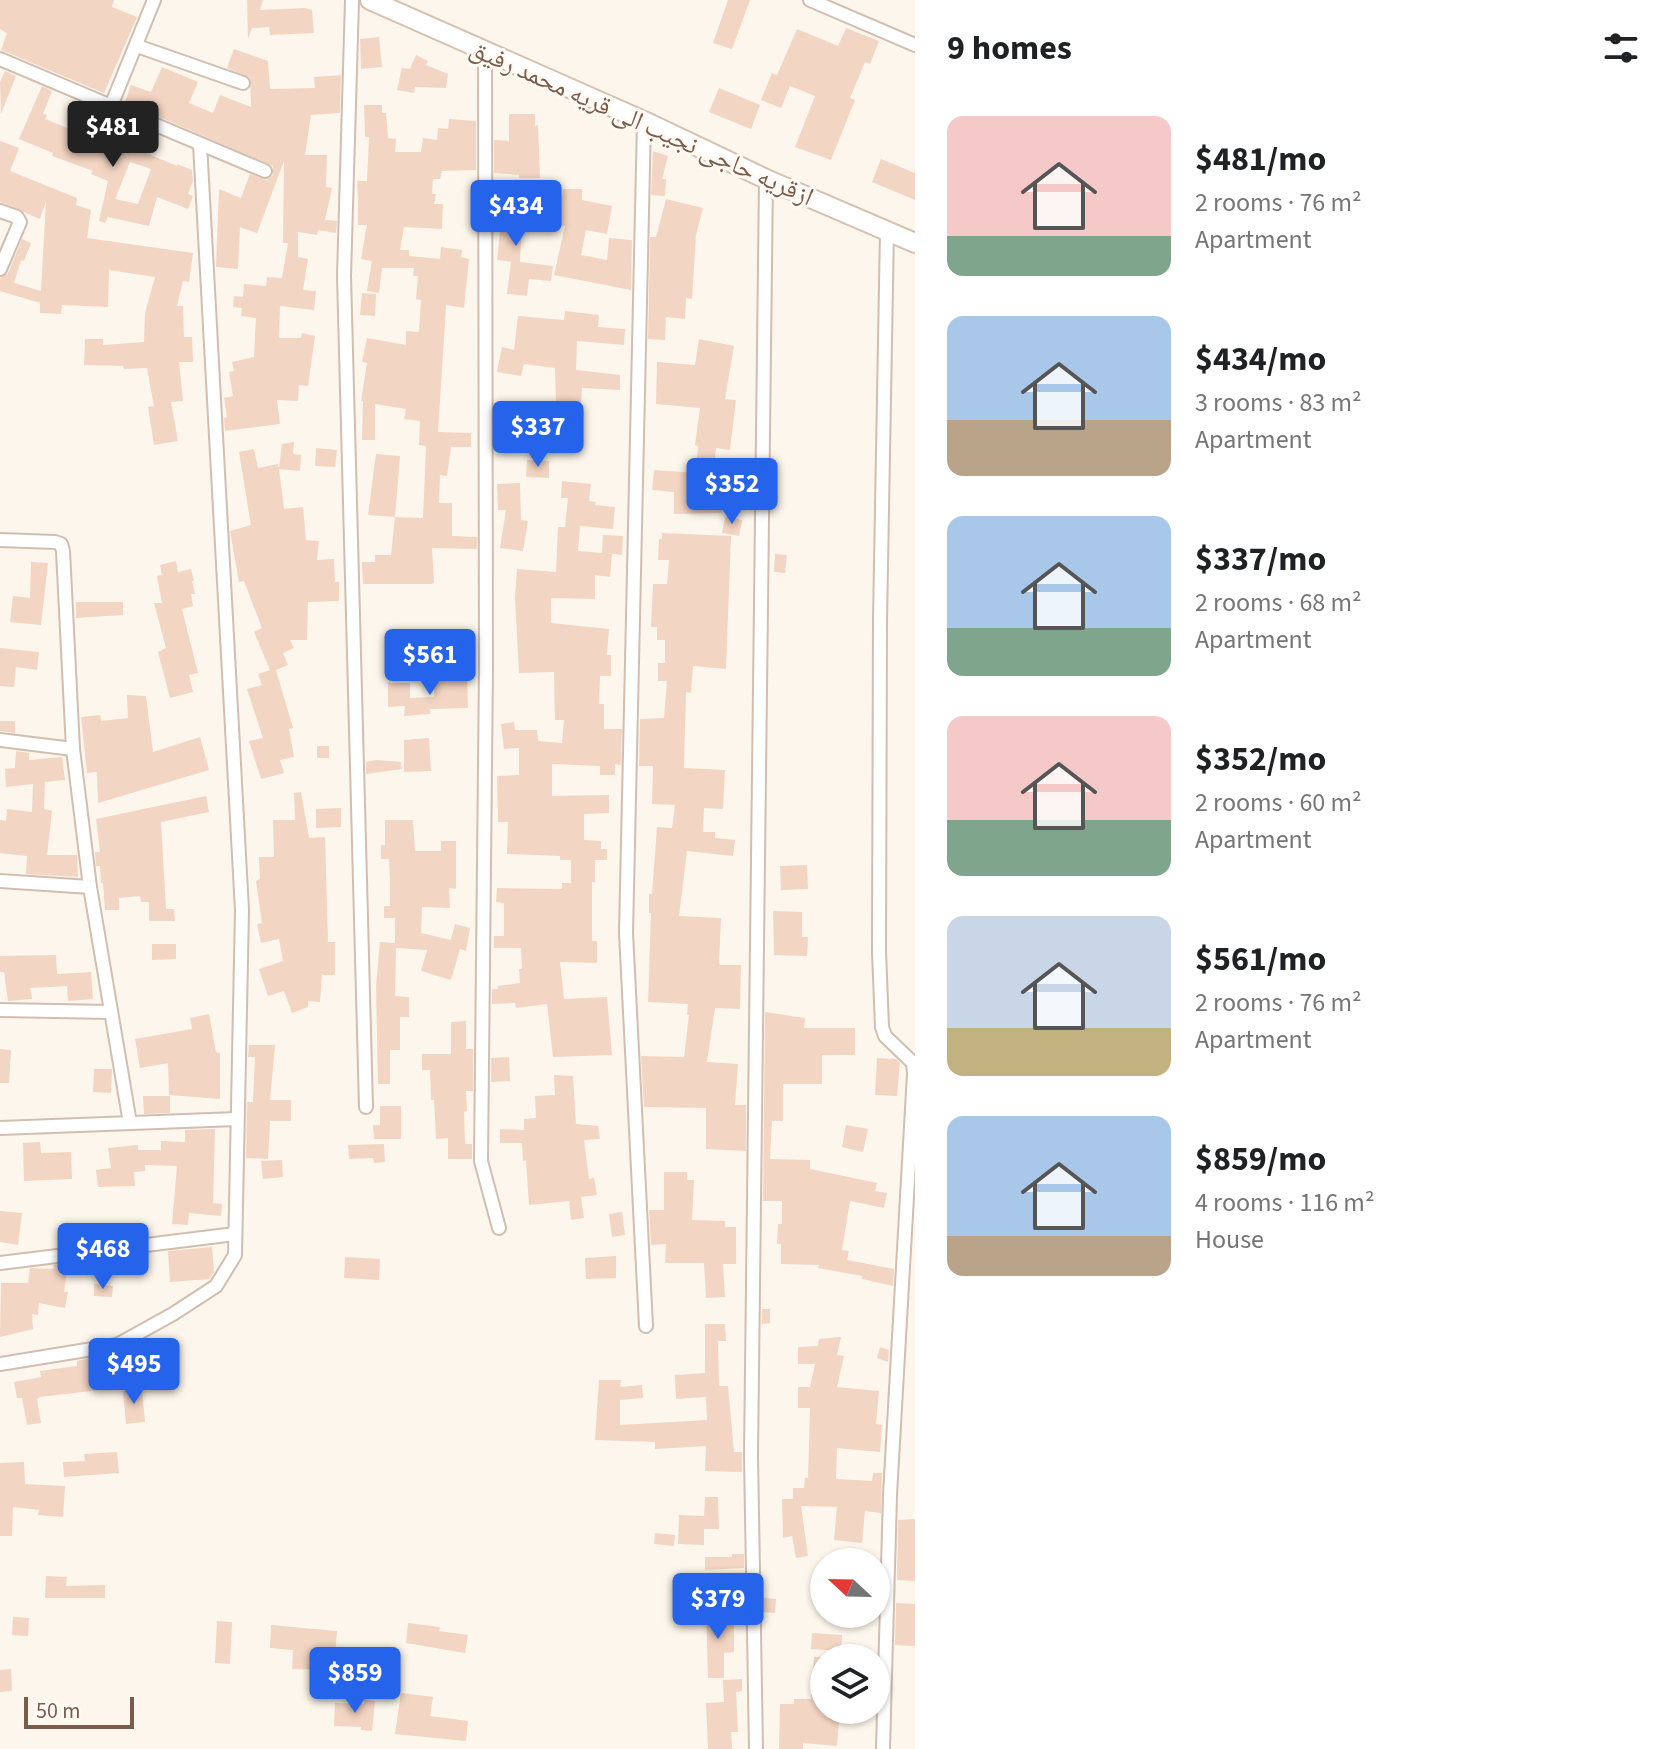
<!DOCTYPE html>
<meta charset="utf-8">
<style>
:root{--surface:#fff;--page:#f2f2f2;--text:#202124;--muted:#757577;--accent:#2563eb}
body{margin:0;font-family:"Source Sans 3","Noto Naskh Arabic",sans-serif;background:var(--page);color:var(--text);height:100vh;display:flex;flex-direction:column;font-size:30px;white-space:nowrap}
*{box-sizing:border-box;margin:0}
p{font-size:26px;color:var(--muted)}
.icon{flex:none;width:44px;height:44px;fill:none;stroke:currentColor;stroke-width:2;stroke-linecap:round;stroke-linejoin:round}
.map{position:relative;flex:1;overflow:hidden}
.panel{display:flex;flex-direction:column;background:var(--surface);width:760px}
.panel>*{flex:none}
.needle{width:52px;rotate:292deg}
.tools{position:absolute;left:810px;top:1548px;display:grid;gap:16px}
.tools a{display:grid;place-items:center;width:80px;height:80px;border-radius:50%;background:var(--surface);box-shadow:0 2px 6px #0004;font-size:40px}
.scale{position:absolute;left:24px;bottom:20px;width:110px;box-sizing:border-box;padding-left:8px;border:4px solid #7a5c4d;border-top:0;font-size:22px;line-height:28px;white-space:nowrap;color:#7a5c4d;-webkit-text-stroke:6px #fffaf3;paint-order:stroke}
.price{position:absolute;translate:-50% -68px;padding:0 18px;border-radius:8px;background:var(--accent);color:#fff;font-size:26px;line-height:52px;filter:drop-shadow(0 2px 4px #0008)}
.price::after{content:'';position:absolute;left:50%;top:48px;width:24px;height:18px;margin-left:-12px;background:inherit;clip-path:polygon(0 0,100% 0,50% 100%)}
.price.active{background:#222;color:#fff}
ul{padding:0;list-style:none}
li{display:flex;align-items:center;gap:24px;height:200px;padding:0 32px}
li span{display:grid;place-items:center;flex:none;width:224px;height:160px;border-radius:16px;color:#555}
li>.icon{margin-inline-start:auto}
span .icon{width:96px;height:96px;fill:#fffc;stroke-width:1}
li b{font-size:34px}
h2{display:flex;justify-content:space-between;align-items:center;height:96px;padding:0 32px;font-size:34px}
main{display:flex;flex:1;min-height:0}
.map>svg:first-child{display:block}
.building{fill:#f3d5c3;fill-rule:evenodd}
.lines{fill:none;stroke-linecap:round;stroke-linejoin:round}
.street-casing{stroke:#d1beb0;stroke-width:16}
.secondary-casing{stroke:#d6c0b0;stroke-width:22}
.street{stroke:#fff;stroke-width:12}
.secondary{stroke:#fff;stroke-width:18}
.labels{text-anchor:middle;stroke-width:6;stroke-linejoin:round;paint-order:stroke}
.street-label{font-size:26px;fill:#7a5c4d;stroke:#fffaf3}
</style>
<main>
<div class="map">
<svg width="915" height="1749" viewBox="0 0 915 1749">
<rect width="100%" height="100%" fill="#fdf6ec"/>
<!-- building -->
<g class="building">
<path d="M0,0H114L112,7L137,17L104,93L1,50L7,33L0,29Z"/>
<path d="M247,0H263L260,10L305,8L312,10L314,33L270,35L269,27L252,28L248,39Z"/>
<path d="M728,0H750L732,49L713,43Z"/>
<path d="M846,28L879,41L870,64L865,62L850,98L855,100L831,160L795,147L815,96L790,86L781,108L761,100L772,73L777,75L797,29L838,46Z"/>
<path d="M379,37L382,67L361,69L360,39Z"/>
<path d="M234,49L268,61L270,89L315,88L314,77L341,75L340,113L311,115L305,155H327L326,187L332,188L325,220L337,221L336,233L318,230L317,235L298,232V257L308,259L303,290L316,291L314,310L280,306L279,338H301L302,333L315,336L308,386L299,385L298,401L277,400L280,424L225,431L224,418L227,417L224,398L233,396L229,372L234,371L232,362L254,357L256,318L241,316L242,308L233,307L234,296L243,297L244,284L266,286L267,277L282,278L288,243H283L284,161L257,233L240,227L238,269L216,267L219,189L241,198L250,174L267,180L273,175V166L125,102L131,85L151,92L162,67L198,82L189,103L213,113L220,95L251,107L250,78L227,68Z"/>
<path d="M416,55L428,61L426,65L448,74L446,88L415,87L414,93L397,90L402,68L410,69Z"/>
<path d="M5,71L16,76L1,114L0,82Z"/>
<path d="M42,86L52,91L43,114L47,115L45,119L80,133L77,142L107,154L113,139L177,166V164L192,170L193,181L188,194L193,196L188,209L157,197L149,226L108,217L105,223L99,221L108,181L91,174L93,171L52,156L53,153L19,139ZM130,162L151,169L138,204L115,199Z"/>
<path d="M719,88L760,105L751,129L709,112Z"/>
<path d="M364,105H382V113H386L388,138L396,139L395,152H421L423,138L437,140L438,128L448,129L449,119L476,121V170L442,171L440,179H433L432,194H436L434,204H443L442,229L404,227L400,250H409V256L440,259L441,247L462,250L461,257L469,259L464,308L446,305L438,432L471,433V447H451L447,476L440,475L439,503H452V536L477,537V549L432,548L434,583L431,584H363L362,562H375V555H391L395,517L423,518L426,446L419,445L420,421L404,419L406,409L375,404V440H362L363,402L361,401L367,363L362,362L367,338L406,345V331L419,332L421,300L416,299L418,276H413L414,268H382L379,293L367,291L372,261L361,259L367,225H358V197L357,181H367L369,137H365Z"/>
<path d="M509,114H535V126L538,125L540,178H519V175L494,173V140L509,141Z"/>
<path d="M0,141L19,148L10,171L77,198L76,205L91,210L87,238L193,253L189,282L183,281L177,306H183L184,337H192L193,362H179L183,401L171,402L178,441L154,445L148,407L154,406L147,368L124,369L123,366L84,365L85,339H103V345L144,342L145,313L155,277L109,270L108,307L62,305L61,314L40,313V303L0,291V278L8,273L22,239L31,243L24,261L21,260L14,283L41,291L46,201L40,219L0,202Z"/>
<path d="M653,151L668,156L662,179H666L665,196L651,195Z"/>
<path d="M881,159L915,173V200L872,182Z"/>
<path d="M563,189H582V200L612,206L607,234L586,230L581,255L607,260L609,238L632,240L631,290L554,275L565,226L558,225Z"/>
<path d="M494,199L523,202L520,262L553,266L551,281L529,279L527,296L507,294L511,262L497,260L501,223H494Z"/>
<path d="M666,199L703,208L696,235L692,299L686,298L685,319L666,317L665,340L648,339L650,237H656Z"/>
<path d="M362,293L376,294L375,316L360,315Z"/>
<path d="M565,311L599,315L598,327L625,329L624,345L577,341L576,370L620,375V390L582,388L581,403H556L555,368L524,364L521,376L497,372L502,347L514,350L518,316L564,320Z"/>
<path d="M699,339L734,346L725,399L736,400L730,450L716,448L712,484H722V513L674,514V492L652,490L654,470L696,473L698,446L695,445L700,408L656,404L657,362L695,365Z"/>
<path d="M502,405L529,411L524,435L497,430Z"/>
<path d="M294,442L293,454L301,455L300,471L279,469L284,509L303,507L306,540L319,541L317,560L334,559L335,582H339V601L308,602L307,640H290L294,648L283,653L288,665L276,670L293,728L289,729L294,757L280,760L284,773L261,779L249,741L263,738L247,689L262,685L258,674L270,670L254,632L262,628L244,581L239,582L230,531L251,525L239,452L254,449L258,468L278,464L279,468L282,444Z"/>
<path d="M316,448L337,450L335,467L315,466Z"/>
<path d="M376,454L400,456L395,517L368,515Z"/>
<path d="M527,460L549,461V478L526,477Z"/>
<path d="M562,481L591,484L589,501L596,502L595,505L615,507L613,529L580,526L578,551L602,553L603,535L623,536L622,555L607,553L612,554L610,577L595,575V599L551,598V623L609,629L607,655H611V676H600L599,704H604V729H622L621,765L615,764V775H600V766L552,764V796L609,795V813L584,814V840L601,841V849H607V860H595V882H592V941H597V963L560,962L564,999L607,997L612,1055L553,1057L547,1004L516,1008L515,1003L492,1004V989H498V986L520,983L519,969H522L521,948H494V936H504V903L496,902L497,888L562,889V883H571V860H560V856L507,854L508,822H498L497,776L519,775V748L504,749L501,724L514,722L515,730H537L538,741L562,743L564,720H555L554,672L519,673L515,598L517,569L556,572L558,527H565L568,498H561Z"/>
<path d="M520,483L521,520L528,521L523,551L500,548L506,510H498L497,484Z"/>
<path d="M725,517L742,520L739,536L722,533Z"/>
<path d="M662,533L731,536L726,669L693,666L691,693L686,692L684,768L725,770L723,809L704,808L703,832H715V838L735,840L733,856L687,851L679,916L721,918L719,962L720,965H741L740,1009L715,1008L707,1062L738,1064L735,1105H746V1151L706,1149V1108L644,1107L641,1056L684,1057L689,1015H687L688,1004L648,1002L651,913H649V894H652L657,827L672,828L675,805L652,804L653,766H639L640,719L664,718L667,681H658V663H665V640H657V627H651L653,584H667L669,560H658L659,539H662Z"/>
<path d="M775,554L787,555L785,573L774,572Z"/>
<path d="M176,561L178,572L191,569L194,581H192L195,594H191L193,606L182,609L198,673L189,675L193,692L170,698L158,652L166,648L154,603H162L157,576L162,575L160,565Z"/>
<path d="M31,562L48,563L41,625L10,622L13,596L30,598Z"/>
<path d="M76,602H123V615L76,618Z"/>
<path d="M0,648L39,652L37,670L16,667L14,687L0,686Z"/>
<path d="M467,678L468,708L430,709V714L404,716L405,706L388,707V683H410V698L434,697V679Z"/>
<path d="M127,695L146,696L153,752L200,737L209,770L98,803L97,772L87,773L81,717L100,715L101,721L128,718Z"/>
<path d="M0,721H15V733L0,731Z"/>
<path d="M429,738L431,771L404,772V740Z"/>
<rect x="317" y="746" width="12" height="12"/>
<path d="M16,751L29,753V760L62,757L65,780L45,782L44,809L52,811L47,855H77L78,877L26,874L27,856L0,853V820L6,821L7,809L32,812L33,784L6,787L5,769L15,768Z"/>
<path d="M376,760L401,762L402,769L366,774V762Z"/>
<path d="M301,792L309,838L325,837L328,942H335V975H322L320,1002L308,1001V1007L292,1013L284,991L268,996L259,969L283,961L279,939L261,943L257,924L262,923L256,881L260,879L259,857H274L273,820H295L294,793Z"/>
<path d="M206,796L209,812L161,822L166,909H174L175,921H149V902H141L140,896L119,898V910H105L103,883H101L100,866H96L95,852H100L96,819Z"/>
<path d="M341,808V827L316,828V809Z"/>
<path d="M385,820H413L415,851H441V841H456V889L449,888L450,908L422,907L421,933L451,940L455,924L470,928L466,951L460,949L451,980L421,971L427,950L396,948L395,996L409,997V1017H400V1050H390V1084H378L376,985L380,942L395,943V918H384V906H390V882L389,859H381V845H385Z"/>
<path d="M807,865L808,889L781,890L780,866Z"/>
<path d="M773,911L802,912V937H808L807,956L774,955Z"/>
<path d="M152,944H176V959L152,960Z"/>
<path d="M56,955L57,974L91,972L93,999L68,1001L67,986L30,988L32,999L8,1001L4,972H0V956Z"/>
<path d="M765,1012L805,1018L804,1028H855V1055H822V1084H783V1121H772L770,1159L810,1160V1169L877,1183L875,1191L887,1193L884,1208L850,1201L842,1250L849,1251L847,1260L894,1269L893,1286L862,1279V1276L818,1268L819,1265L781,1264V1244H777L778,1224H782V1201H763Z"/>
<path d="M209,1014L216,1052L220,1053V1099L169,1095L168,1063L140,1068L135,1039L192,1029L190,1018Z"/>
<path d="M466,1021V1049H473V1091H466L467,1111L464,1112L465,1144H472V1159H448V1138L436,1139L434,1100H431L430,1070H422V1054H451V1022Z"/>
<path d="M249,1045H275L270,1100H291V1121H270L268,1159L246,1158L247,1102H253L255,1057H248Z"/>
<path d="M0,1049L11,1050L9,1083H0Z"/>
<path d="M509,1057L510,1081L491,1082V1058Z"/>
<path d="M877,1058L896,1059L900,1063L897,1096L875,1095Z"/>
<path d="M94,1069H112L111,1093L93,1092Z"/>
<path d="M554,1075L573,1076L576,1124L598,1126L600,1139L584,1140L589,1179L594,1178L597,1195L581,1197L584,1218L571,1220L569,1201L529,1205L526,1160L523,1161L522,1143H500V1129L524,1130V1119L536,1118L535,1096L555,1095Z"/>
<path d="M143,1096H170V1113L144,1114Z"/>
<path d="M380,1106H401V1139H374L373,1125H380Z"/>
<path d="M846,1125L868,1129L863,1152L842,1147Z"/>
<path d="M215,1129L213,1203L222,1204L221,1216L189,1213L188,1225L172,1224L177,1166L145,1165V1171L134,1172L135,1186L98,1187L96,1170L111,1168L108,1148L138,1145V1150H161V1141L185,1142V1130Z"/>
<path d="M40,1142L41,1153L71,1152L72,1179L24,1181L23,1143Z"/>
<path d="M384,1144L385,1162L374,1163L373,1158L349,1159L348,1145Z"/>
<path d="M282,1160L283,1177L263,1179L261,1161Z"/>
<path d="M664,1172H687V1180H694L692,1220L725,1221V1227H736V1264H723L725,1297L706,1298L704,1263H665L666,1244L651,1245L649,1210H664Z"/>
<path d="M0,1211L22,1213L18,1245L0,1242Z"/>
<path d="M622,1212L625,1235L612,1237L609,1214Z"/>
<path d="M212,1247L214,1272L210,1279L170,1282L168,1251Z"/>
<path d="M616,1256V1278L586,1279L585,1258Z"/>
<path d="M345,1257L380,1259L379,1280L344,1278Z"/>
<path d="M68,1264L64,1292H68L65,1308L39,1303L38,1315L32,1314L33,1329L0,1337L1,1283H28L30,1268L53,1269L54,1265Z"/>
<path d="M94,1284L113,1286L112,1297L94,1296Z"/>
<path d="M762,1309H770V1323L762,1324Z"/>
<path d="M705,1324H725L726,1341H718L719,1386H728L734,1452H742V1472L705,1471L706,1446L655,1449V1442L595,1440L599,1380H621L620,1387L642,1385L643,1398L620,1400V1425L707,1420L706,1397L676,1399L675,1375L705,1373Z"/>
<path d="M841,1337L837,1355L844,1356L837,1387L879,1391L876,1424L882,1425L880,1452L837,1448L836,1479L872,1481L873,1473H882L881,1513L865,1511L862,1543L834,1540L837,1507L801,1506L808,1556L796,1558L792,1536L783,1538L782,1499H793V1488H804L805,1478H808L810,1408H798V1387H810L815,1364H798V1347L818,1346L819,1339Z"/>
<path d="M880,1347L889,1350L888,1362L877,1358Z"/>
<path d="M91,1358L94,1377L115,1373L117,1388L40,1397L37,1399L41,1423L27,1425L22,1398H17L14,1382L41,1377L40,1371L77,1366V1361Z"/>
<path d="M142,1389L145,1422L126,1424L123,1391Z"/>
<path d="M117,1452L119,1473L64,1477L63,1462L85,1461L84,1454Z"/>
<path d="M24,1462L25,1484L65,1486L63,1517L38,1515L39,1510L13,1507L12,1536H0V1463Z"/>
<path d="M705,1497H718L719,1529H704V1545L678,1544L679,1515L704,1516Z"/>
<path d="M915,1519V1581L897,1580L898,1520Z"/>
<path d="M655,1533L675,1535L674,1546L654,1544Z"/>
<path d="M732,1554H744V1568L705,1570V1557H732Z"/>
<path d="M46,1576L67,1577L66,1586L105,1585V1598H45Z"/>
<path d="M813,1577H824V1602H812Z"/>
<path d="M763,1598L776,1599L775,1613L763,1612Z"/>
<path d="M896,1603L915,1604V1646L895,1645Z"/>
<path d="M706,1607H722V1622H734V1652L724,1653V1678H708Z"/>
<path d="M13,1617L29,1618L28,1636L12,1635Z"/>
<path d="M217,1621L232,1622L230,1664L215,1663Z"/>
<path d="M408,1623L440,1627L439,1631L468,1635L465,1653L406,1643Z"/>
<path d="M271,1625L337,1631L335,1656L326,1655V1670L292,1669L293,1650L270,1648Z"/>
<path d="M812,1633L842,1635L841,1651L811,1649Z"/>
<path d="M814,1657H824V1710H840L837,1746L803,1743V1749H779L780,1704H794V1699H811Z"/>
<path d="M11,1669L12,1691L0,1692V1670Z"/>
<path d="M742,1679V1691L736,1692L738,1732H731L732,1749H708L706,1703L724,1702L723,1680Z"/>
<path d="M382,1687L396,1689L395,1700L380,1698Z"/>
<path d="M401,1693L433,1697L430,1716L468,1721L466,1741L395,1734Z"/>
<path d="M364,1699L375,1701L372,1731L361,1730V1727L334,1726L335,1703L364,1704Z"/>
</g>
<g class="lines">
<!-- street casing -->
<g class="street-casing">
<g id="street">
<path d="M352,0L344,276L366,1107"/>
<path d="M810,0L915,45"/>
<path d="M137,46L243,83"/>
<path d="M485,52L486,667L481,1161L499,1228"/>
<path d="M0,59L265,171"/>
<path d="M111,106L154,0"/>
<path d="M644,121L626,933L646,1326"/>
<path d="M0,211L17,217L20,222L0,269"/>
<path d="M0,540L55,542L61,544L63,551L73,749L90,887L130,1123"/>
<path d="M0,740L73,749"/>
<path d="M0,881L90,887"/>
<path d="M0,1010L111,1012"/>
<path d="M0,1128L237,1119"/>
<path d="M0,1263L235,1234"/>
<path d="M0,1364L117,1345L173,1314L216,1286L235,1255L242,910L200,144"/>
<path d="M756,1749L751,1455L766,179"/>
<path d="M883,1749L890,1495L914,1074L913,1063L885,1036L882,1027L879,952L880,621L887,230"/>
</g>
</g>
<!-- secondary casing -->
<g class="secondary-casing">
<path id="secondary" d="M370,0L644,121L766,179L915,243"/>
</g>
<!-- street -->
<use href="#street" class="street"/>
<!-- secondary -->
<use href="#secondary" class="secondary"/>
</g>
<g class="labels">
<!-- street labels -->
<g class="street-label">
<text transform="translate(642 122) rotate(24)" y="9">ازقریه حاجی نجیب الی قریه محمد رفیق</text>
</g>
</g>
</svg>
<div class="tools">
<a><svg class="needle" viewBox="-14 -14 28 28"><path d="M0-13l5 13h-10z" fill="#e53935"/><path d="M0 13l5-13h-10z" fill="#757577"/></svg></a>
<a><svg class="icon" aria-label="layers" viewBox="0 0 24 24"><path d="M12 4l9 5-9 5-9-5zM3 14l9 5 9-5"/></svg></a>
</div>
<div class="scale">50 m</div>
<b class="price active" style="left:113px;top:169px">$481</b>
<b class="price" style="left:516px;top:248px">$434</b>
<b class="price" style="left:538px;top:469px">$337</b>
<b class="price" style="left:732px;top:526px">$352</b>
<b class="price" style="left:430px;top:697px">$561</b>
<b class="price" style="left:103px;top:1291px">$468</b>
<b class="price" style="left:134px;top:1406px">$495</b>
<b class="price" style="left:718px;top:1641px">$379</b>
<b class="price" style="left:355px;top:1715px">$859</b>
</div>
<section class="panel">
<h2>9 homes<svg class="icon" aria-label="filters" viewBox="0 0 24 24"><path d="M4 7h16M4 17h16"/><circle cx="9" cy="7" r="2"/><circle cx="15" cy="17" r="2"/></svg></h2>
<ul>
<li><span style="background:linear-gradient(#f6c9c9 75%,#7fa58c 0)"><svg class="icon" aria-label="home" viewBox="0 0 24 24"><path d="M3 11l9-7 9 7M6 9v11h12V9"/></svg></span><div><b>$481/mo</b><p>2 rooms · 76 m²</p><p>Apartment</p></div></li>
<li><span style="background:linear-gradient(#a9c7e8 65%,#b9a48a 0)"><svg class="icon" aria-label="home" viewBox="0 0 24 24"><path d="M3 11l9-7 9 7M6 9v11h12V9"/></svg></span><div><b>$434/mo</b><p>3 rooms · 83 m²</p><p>Apartment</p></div></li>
<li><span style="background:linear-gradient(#a9c7e8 70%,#7fa58c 0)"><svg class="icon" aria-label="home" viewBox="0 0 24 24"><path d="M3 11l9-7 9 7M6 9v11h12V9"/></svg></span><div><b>$337/mo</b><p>2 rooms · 68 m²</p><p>Apartment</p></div></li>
<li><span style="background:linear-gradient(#f6c9c9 65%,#7fa58c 0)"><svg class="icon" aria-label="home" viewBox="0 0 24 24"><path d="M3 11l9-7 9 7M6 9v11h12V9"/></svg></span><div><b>$352/mo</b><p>2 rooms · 60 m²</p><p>Apartment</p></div></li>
<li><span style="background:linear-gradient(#c9d6e8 70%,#c2b280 0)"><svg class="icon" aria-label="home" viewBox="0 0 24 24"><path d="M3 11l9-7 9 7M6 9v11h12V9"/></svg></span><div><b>$561/mo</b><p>2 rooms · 76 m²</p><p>Apartment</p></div></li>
<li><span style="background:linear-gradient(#a9c7e8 75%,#b9a48a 0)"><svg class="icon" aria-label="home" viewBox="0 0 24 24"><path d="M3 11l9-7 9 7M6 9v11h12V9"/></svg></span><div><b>$859/mo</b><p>4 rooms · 116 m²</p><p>House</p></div></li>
</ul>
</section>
</main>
